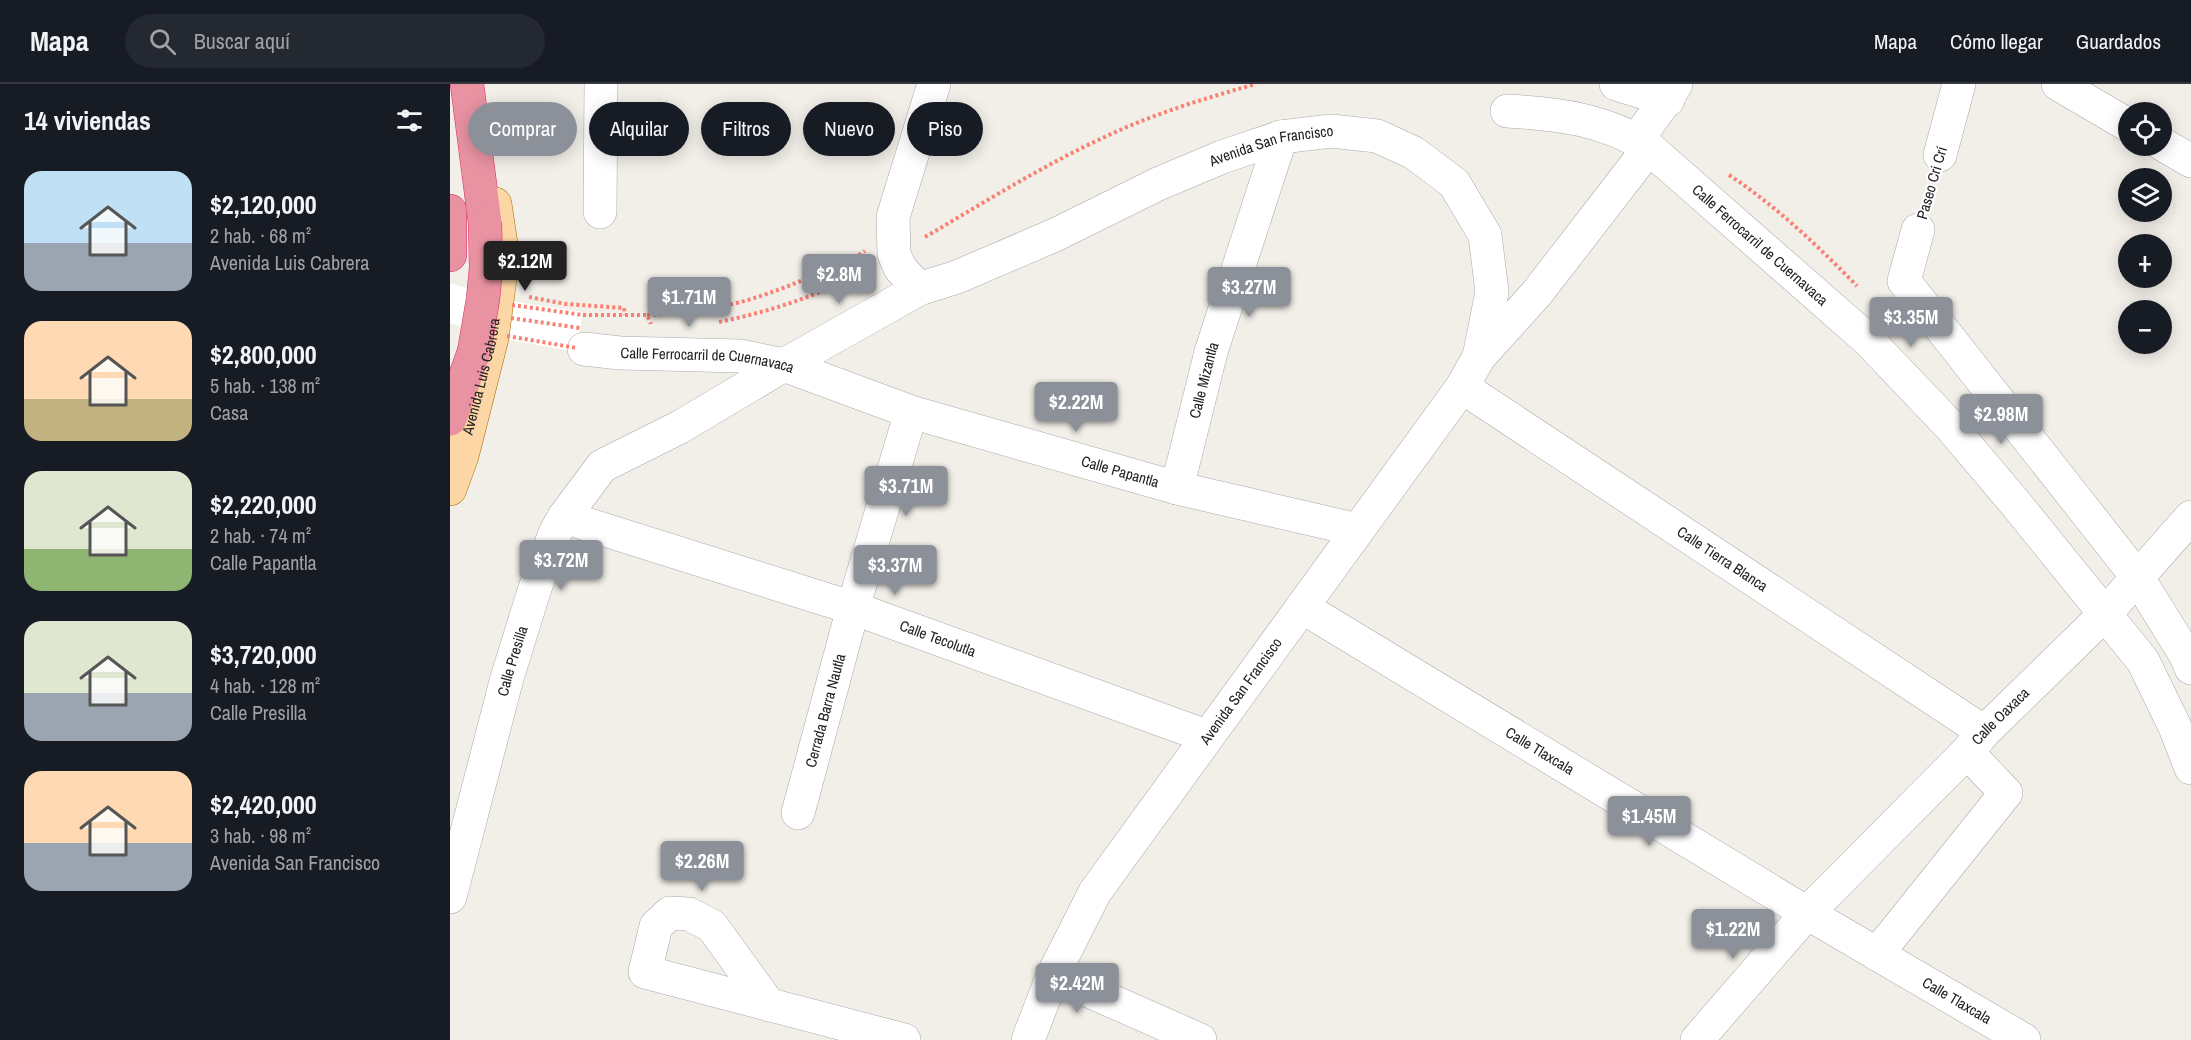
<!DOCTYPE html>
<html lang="es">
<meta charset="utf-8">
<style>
:root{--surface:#171b24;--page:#242831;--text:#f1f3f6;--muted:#9ea1a6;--line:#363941;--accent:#8c9099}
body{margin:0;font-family:"Archivo Narrow",sans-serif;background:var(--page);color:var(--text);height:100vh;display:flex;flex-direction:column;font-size:22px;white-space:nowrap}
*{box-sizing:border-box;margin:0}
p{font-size:20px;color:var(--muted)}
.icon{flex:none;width:33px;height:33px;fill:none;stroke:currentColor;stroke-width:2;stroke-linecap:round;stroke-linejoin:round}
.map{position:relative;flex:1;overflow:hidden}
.details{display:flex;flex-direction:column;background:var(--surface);width:450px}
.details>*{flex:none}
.hud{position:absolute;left:18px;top:18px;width:570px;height:54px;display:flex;gap:12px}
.tools{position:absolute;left:1668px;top:18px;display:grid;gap:12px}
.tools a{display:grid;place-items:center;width:54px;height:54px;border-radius:50%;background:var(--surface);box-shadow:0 3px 15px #0003;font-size:30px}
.price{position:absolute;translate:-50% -51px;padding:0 14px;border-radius:6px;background:var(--accent);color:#fff;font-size:20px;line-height:39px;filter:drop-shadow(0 2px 3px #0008)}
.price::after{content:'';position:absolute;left:50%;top:36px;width:18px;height:14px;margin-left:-9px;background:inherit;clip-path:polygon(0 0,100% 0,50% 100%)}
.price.current{background:#222;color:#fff}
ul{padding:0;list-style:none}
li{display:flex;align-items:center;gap:18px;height:150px;padding:0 24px}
li span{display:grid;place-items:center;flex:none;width:168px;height:120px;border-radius:18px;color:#555}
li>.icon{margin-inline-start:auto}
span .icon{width:72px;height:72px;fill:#fffc;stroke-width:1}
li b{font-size:26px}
h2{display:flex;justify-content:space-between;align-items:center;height:72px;padding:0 24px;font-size:26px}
.chip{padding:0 21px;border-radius:27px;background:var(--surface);box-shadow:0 3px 15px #0003;font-size:21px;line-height:54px}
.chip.current{background:var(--accent);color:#fff}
header{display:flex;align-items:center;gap:36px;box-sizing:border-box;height:84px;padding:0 30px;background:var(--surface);border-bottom:2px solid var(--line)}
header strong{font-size:28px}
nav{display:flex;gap:33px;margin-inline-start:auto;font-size:21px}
.search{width:420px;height:54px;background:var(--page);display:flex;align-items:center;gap:15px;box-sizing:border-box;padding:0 21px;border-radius:33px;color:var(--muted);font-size:22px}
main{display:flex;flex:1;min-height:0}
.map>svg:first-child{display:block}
.pier{fill:#fff}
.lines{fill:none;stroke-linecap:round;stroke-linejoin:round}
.minor-casing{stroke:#a9a9a9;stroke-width:34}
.major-casing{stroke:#a06b00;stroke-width:34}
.highway-casing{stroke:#dc2a67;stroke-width:34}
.path{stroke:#fa8072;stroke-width:4;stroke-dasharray:3 3;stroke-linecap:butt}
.minor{stroke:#fff;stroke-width:33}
.major{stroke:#fcd6a4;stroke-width:33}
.highway{stroke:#e892a2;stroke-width:33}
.highway-bridge-casing{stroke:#dc2a67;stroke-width:34;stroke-linecap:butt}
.path-bridge{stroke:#fa8072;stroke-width:4;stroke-dasharray:3 3;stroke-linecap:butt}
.highway-bridge{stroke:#e892a2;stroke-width:33}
.labels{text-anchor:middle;stroke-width:4.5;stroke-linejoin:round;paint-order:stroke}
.street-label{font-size:15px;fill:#222;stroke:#fff}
</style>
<header>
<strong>Mapa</strong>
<div class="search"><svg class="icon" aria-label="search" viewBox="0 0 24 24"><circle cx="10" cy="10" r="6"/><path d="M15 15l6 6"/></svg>Buscar aquí</div>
<nav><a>Mapa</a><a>Cómo llegar</a><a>Guardados</a></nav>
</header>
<main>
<section class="details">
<h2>14 viviendas<svg class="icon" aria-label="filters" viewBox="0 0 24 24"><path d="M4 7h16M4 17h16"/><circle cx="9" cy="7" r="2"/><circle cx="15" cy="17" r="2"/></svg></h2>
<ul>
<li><span style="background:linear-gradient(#bfe0f5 60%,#9aa5b1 0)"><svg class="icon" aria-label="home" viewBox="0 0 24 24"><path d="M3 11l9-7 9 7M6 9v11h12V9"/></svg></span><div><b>$2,120,000</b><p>2 hab. · 68 m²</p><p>Avenida Luis Cabrera</p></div></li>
<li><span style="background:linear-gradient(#ffd9b3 65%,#c2b280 0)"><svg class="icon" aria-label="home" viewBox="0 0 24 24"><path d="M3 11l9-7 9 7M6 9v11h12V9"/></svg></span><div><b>$2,800,000</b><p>5 hab. · 138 m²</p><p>Casa</p></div></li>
<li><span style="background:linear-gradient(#dfe7d0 65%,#8fb573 0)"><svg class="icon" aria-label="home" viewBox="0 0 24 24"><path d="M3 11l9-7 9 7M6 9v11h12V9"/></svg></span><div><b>$2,220,000</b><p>2 hab. · 74 m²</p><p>Calle Papantla</p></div></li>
<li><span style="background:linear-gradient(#dfe7d0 60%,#9aa5b1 0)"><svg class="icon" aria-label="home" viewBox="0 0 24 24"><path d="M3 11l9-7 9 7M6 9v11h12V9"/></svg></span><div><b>$3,720,000</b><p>4 hab. · 128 m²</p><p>Calle Presilla</p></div></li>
<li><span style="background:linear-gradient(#ffd9b3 60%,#9aa5b1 0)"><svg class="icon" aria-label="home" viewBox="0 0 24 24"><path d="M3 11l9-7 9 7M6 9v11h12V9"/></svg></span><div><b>$2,420,000</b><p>3 hab. · 98 m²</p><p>Avenida San Francisco</p></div></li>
</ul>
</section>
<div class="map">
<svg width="1741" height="956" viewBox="0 0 1741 956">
<rect width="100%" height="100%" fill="#f2efe9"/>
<!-- pier -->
<path class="pier" d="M0,199L60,217L133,228L126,268L59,256L0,239Z"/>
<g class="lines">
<!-- minor casing -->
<g class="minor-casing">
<g id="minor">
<path d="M1166,0L1218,16"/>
<path d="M1608,0L1678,41"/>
<path id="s1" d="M1057,27C1108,30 1155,35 1199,64L1418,256L1501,343L1566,420L1693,577L1725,643L1741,684"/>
<path d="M1188,56C1199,36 1215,20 1226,0"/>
<path d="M1712,60L1741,77"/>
<path d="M1490,71L1509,0"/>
<path d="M150,128L151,0"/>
<path d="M1468,146L1454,197L1688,494L1735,570L1741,584"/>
<path d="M469,205L450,184L444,170L443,133L484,0"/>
<path id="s2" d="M134,265L170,269L290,272L334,281L461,328L727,404L908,446"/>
<path id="s3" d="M1012,303L1534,648"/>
<path id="s4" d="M727,404L761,268L831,53"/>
<path id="s5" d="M114,433L403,524L756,652"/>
<path id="s6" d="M852,523L1357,829L1574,956"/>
<path id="s7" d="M348,729L403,524L461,328"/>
<path id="s8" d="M0,813L57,594L84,507L105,449L114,433L152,382L230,343L334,281L469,205L507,193L605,151L708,100L772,73L831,53L881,47L927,52L964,69L1004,99L1035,151L1042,208L1029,273"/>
<path d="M1427,870L1556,709L1517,668"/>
<path d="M603,891L750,956"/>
<path d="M319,921L262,842L239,830L220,829L206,842L195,888L454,956"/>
<path id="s9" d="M578,956L603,891L645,808L1012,303L1029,273L1087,209L1199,64"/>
<path id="s10" d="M1247,956L1357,829L1517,668L1534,648L1655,530L1741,433"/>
</g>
</g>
<!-- major casing -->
<g class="major-casing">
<g id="major">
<path id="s11" d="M0,405L12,372L42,254L53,173L45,120"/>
</g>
</g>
<!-- highway casing -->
<g class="highway-casing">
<g id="highway">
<path d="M17,0L35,139"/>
<path d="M0,127V171"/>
<path d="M0,335L24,268"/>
</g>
</g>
<!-- path -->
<g class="path">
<path d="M1279,91C1326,122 1367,161 1407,202"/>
<path d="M1477,117L1482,98"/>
<path d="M475,153C535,118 595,80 659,51C706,29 756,14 806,0"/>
<path d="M79,213L116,220L174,224L175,231"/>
<path d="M133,231H197L201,240"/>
<path d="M197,231C260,229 302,218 360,193C378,186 398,178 415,167"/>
<path d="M269,238C322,227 371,211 419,185"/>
</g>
<!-- minor -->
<use href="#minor" class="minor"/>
<!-- major -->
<use href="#major" class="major"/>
<!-- highway -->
<use href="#highway" class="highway"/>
<!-- highway-bridge casing -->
<g class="highway-bridge-casing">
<path id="highway-bridge" d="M24,268L33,215L36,184L35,139"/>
</g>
<!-- path-bridge -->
<g class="path-bridge">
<path d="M62,221L133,231"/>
<path d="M61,234L130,244"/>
<path d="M57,252L127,264"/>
</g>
<!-- highway-bridge -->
<use href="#highway-bridge" class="highway-bridge"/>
</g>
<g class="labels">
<!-- street labels -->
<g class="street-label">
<text dy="5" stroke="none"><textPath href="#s8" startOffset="1206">Avenida San Francisco</textPath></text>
<text transform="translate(1482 99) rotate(-74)" y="5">Paseo Cri Crí</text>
<text dy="5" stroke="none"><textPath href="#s1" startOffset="296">Calle Ferrocarril de Cuernavaca</textPath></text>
<text dy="5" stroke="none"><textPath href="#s2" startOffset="124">Calle Ferrocarril de Cuernavaca</textPath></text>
<text dy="5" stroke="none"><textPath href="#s11" startOffset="117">Avenida Luis Cabrera</textPath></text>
<text dy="5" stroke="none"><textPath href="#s4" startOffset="111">Calle Mizantla</textPath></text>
<text dy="5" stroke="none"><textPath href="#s2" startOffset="554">Calle Papantla</textPath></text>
<text dy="5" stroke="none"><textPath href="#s3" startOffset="312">Calle Tierra Blanca</textPath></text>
<text dy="5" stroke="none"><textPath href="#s5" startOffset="393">Calle Tecolutla</textPath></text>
<text dy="5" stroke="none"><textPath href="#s8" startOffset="244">Calle Presilla</textPath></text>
<text dy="5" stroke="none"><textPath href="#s9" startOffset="411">Avenida San Francisco</textPath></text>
<text dy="5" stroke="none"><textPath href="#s7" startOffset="106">Cerrada Barra Nautla</textPath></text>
<text dy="5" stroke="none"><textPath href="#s10" startOffset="444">Calle Oaxaca</textPath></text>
<text dy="5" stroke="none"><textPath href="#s6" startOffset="278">Calle Tlaxcala</textPath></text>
<text dy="5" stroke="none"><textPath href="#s6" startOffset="764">Calle Tlaxcala</textPath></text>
</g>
</g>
</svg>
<div class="tools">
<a><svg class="icon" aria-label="locate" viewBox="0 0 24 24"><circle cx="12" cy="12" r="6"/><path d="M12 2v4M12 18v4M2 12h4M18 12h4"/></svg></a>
<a><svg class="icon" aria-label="layers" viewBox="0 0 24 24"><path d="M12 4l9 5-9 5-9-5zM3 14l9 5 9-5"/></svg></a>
<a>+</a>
<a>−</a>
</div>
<b class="price current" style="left:75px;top:208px">$2.12M</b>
<b class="price" style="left:389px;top:221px">$2.8M</b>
<b class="price" style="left:799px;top:234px">$3.27M</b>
<b class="price" style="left:239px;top:244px">$1.71M</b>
<b class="price" style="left:1461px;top:264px">$3.35M</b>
<b class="price" style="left:626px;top:349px">$2.22M</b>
<b class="price" style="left:1551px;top:361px">$2.98M</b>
<b class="price" style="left:456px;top:433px">$3.71M</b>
<b class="price" style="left:111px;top:507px">$3.72M</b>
<b class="price" style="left:445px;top:512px">$3.37M</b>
<b class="price" style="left:1199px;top:763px">$1.45M</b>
<b class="price" style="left:252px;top:808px">$2.26M</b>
<b class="price" style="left:1283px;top:876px">$1.22M</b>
<b class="price" style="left:627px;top:930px">$2.42M</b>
<div class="hud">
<a class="chip current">Comprar</a>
<a class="chip">Alquilar</a>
<a class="chip">Filtros</a>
<a class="chip">Nuevo</a>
<a class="chip">Piso</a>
</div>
</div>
</main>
